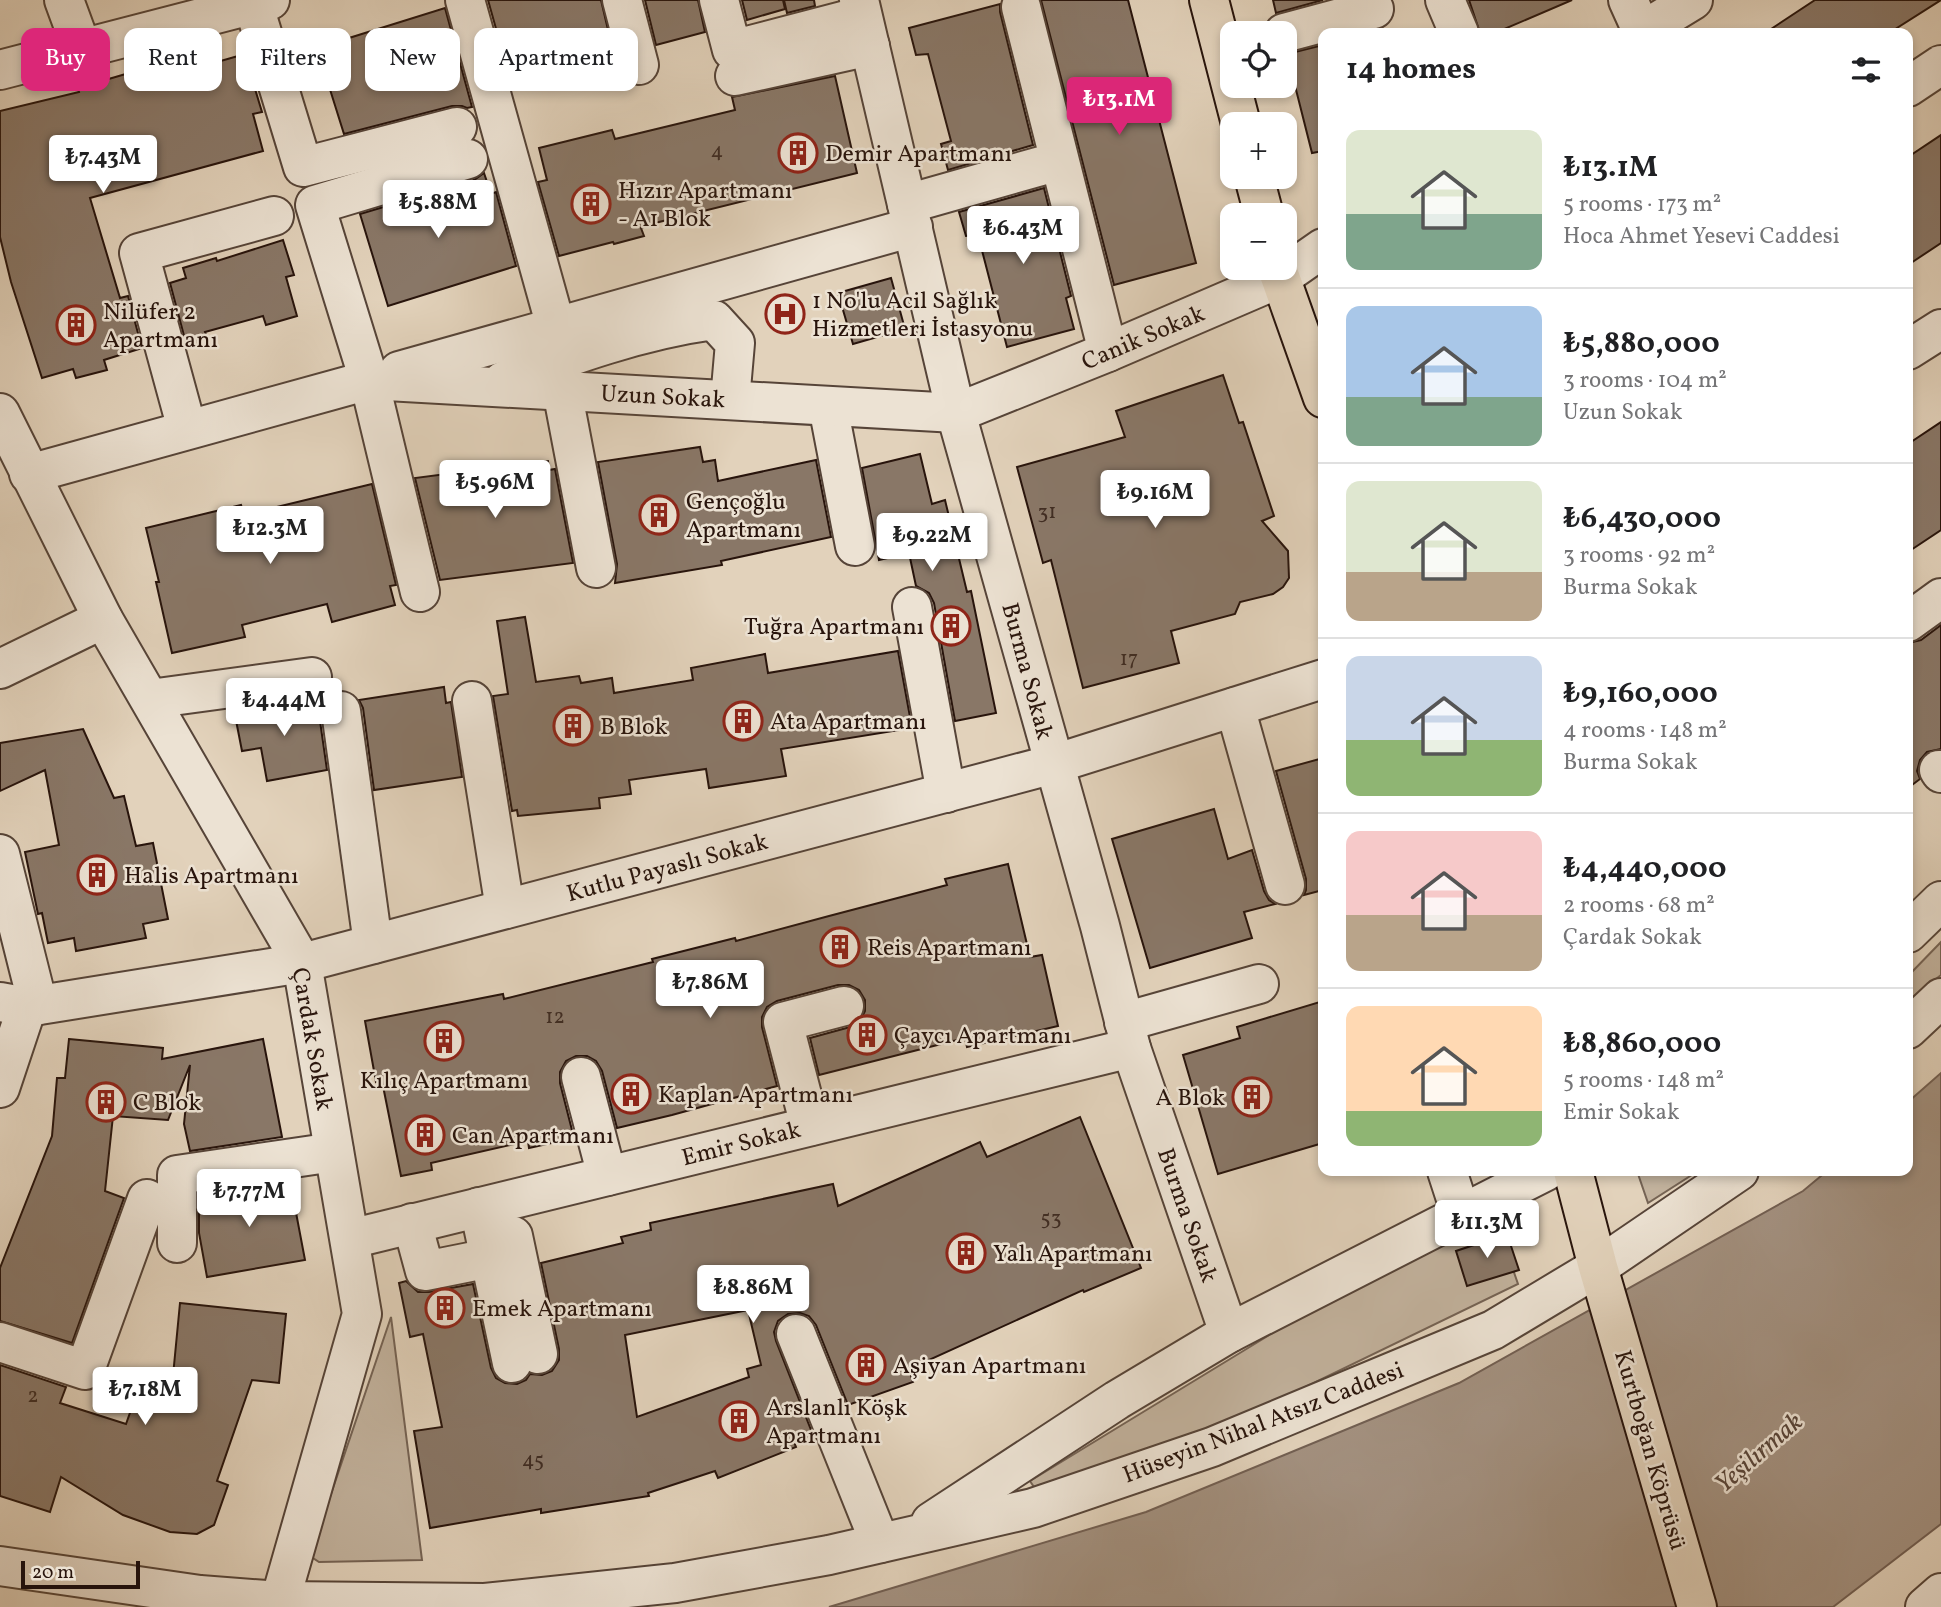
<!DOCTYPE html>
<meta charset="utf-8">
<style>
:root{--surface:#fff;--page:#f2f2f2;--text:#202124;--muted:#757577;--line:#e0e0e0;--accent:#db2777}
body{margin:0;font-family:Vollkorn,serif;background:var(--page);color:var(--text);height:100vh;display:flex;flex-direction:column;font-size:26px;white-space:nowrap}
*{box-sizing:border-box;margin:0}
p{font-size:23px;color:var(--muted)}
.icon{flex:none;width:38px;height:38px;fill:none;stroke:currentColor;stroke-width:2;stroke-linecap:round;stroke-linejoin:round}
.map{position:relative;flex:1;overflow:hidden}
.sheet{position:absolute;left:1318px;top:28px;width:595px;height:1148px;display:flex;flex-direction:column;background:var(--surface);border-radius:14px;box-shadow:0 4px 10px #0003}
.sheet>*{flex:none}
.guide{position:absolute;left:21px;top:28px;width:665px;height:63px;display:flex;gap:14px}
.tools{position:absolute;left:1220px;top:21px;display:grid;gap:14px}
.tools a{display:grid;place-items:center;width:77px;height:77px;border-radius:14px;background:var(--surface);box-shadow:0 4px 10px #0003;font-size:35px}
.scale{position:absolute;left:21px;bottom:18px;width:119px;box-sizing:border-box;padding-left:7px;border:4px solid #28140c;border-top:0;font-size:19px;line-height:24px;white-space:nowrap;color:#28140c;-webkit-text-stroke:5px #ece2d3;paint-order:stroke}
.price{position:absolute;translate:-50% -60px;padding:0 16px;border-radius:7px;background:#fff;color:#222;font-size:23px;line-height:46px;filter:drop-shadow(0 2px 4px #0008)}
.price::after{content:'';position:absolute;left:50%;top:42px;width:21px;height:16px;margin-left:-10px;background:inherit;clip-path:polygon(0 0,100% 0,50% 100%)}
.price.on{background:var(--accent);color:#fff}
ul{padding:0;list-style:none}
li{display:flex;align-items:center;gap:21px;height:175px;padding:0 28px}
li+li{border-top:2px solid var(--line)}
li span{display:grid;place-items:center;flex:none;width:196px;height:140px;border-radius:14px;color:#555}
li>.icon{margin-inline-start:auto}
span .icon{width:84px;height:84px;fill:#fffc;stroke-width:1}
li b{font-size:30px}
h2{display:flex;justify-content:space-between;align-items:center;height:84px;padding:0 28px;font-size:30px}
.pill{padding:0 24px;border-radius:14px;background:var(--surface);box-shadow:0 4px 10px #0003;font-size:24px;line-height:63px}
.pill.on{background:var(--accent);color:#fff}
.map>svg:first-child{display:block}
.green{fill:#c2b29d;stroke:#756354;stroke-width:2}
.water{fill:#a39180;stroke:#725f52;stroke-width:2}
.building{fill:#897767;stroke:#28140c;stroke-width:2;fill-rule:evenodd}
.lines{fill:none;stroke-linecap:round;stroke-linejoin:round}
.minor-casing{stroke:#564438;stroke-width:42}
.major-casing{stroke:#28140c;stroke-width:42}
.minor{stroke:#ece2d3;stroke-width:38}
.major{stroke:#e2d2bb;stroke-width:38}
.labels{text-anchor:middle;stroke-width:5;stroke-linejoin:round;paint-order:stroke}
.number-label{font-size:21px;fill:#402d23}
.poi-label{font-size:24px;fill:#28140c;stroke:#ece2d3;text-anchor:start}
.street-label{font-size:24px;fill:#28140c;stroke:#ece2d3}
.water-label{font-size:26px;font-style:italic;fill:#59463a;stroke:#ece2d3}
</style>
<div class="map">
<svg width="1941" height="1607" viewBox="0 0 1941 1607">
<rect width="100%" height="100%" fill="#e2d2bb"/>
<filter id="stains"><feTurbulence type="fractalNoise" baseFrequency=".00286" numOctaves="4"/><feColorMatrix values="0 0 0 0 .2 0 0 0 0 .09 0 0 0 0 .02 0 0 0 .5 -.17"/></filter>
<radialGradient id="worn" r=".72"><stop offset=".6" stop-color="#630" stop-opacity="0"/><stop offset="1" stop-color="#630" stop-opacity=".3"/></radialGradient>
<!-- green -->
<g class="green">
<path d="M1941,942V975L1908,1001V976Z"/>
<path d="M1637,1171H1698L1648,1203Z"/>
<path d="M1492,1209L1518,1284L1235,1421L1034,1487L1030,1481L1271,1334Z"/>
<path d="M391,1317L422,1560L319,1562L310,1556Z"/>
</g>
<!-- water -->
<path class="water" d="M1941,1073V1524L1833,1607H829L1146,1512L1459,1383L1803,1191L1827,1171H1908V1102Z"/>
<!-- building -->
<g class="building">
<path d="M488,0H601L613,51L588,57L591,66L512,86Z"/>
<path d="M645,0H698L705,32L656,45Z"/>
<path d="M742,0H783L785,9L747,20Z"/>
<path d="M784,0H814L815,6L787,13Z"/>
<path d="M1041,0H1128L1196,263L1114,285Z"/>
<path d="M1273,0H1323L1276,13Z"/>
<path d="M1469,0H1572L1495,33H1480Z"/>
<path d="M1815,0H1941L1889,33H1765Z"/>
<path d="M1000,4V12L1033,145L948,170L941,144L951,141L928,54L916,55L909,28Z"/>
<path d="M445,8L472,107L467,108L462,106H452L344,134L317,48Z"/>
<path d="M1323,45V151L1312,153L1287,54Z"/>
<path d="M238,56L245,81L252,79L262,112L253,114L263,151L90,198L120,298L128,296L142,348L104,360L107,370L76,378L73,369L42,378L11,282L0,237V111L79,92L78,88L129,73L133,86Z"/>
<path d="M835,76L857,173L659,222L641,228L644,236L614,244L613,242L559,256L538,182L547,180L539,148L612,130L615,139L735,110L732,97Z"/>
<path d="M1941,135V243L1908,265V157Z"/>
<path d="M484,173L491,194L496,192L516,266L388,306L360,214L474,180Z"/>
<path d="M1044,188L1071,296L1066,298L1074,329L1007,347L978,235L966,236L959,212Z"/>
<path d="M283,240L294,275L286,277L297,316L266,325L263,316L205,332L208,341L187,347L170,283L186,278L183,268L216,258L217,261Z"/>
<path d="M891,278L905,329L853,344L838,293Z"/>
<path d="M1223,375L1239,423L1243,422L1274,516L1262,521L1288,551L1289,578L1283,587L1273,594L1240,602L1235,614L1171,631L1179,663L1083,688L1051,560L1043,563L1017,467L1125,437L1116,411Z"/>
<path d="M1941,422V530L1908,552V444Z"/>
<path d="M700,447L703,462L715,460L718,481L816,460L831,537L721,561L722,565L615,583L617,564L598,462Z"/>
<path d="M920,454L932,504L945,500L967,592L971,591L996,713L955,721L934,603L929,593L916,586L909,553L879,560L862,468Z"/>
<path d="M548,461L549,470L555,469L573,563L440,580L415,478Z"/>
<path d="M372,484L396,585L390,586L395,605L332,622L327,604L242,625L245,637L172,653L156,582H159L146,528L241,505L243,511L255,509L256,512Z"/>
<path d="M525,617L536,682L579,676L581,683L612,678L614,693L693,680L691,668L765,654L768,673L898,651L912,728L781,749L786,776L709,788L706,769L629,780L631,794L599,798L600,808L518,816L517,810L512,811L493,696L508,694L497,621Z"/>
<path d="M1941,625V749L1927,752L1920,760L1917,771L1920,779L1908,788V643L1921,640Z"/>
<path d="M444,687L446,703L451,702L462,777L374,790L363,708L359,700Z"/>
<path d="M311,699L312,707L320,705L319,714L327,770L267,781L261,748L242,751L234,710Z"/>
<path d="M83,729L114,798L124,796L136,846L153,843L168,919L143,924L146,938L76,951L74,938L48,943L42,913L38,914L25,852L59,845L45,770L0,791V743Z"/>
<path d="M1323,758V890L1304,895L1306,890V879L1276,771Z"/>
<path d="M1214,809L1228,859L1252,850L1264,891L1269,900L1275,904L1244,912L1252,938L1150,968L1112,839Z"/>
<path d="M1008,864L1030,957L1042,955L1058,1026L967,1047L965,1038L819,1075L810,1038L850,1027L860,1021L865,1011V1000L859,990L849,985H838L777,1001L767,1007L762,1017V1027L777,1086L672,1115L617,1128L602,1071L596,1061L587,1056H576L566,1061L560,1072V1083L574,1138L529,1148L528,1141L431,1163L432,1170L401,1176L382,1081L376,1082L365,1021L503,994L504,999L653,962L652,959L735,938L736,941L829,916L947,885L945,879Z"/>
<path d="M1323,1001V1143L1218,1174L1183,1055L1240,1038L1237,1027Z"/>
<path d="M69,1039L163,1048L162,1059L263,1039L282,1137L190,1151L184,1124L190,1065L168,1120L113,1116L105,1191L124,1198L72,1343L0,1321V1268L52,1136L57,1078H65Z"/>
<path d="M1080,1117L1141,1268L1084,1292L1083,1290L909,1369L913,1382L848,1405L816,1325L809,1316L800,1313L788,1314L778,1321L774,1332L776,1341L813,1435L794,1442L796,1447L718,1478L715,1471L648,1493L649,1496L541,1513V1509L430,1528L414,1431L442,1427L423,1334L410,1337L399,1283L406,1281L418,1292H429L473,1284L491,1368L496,1378L505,1383L517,1384L526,1380L530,1374L542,1375L552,1371L559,1360V1349L541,1263L623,1243L621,1237L651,1230L650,1223L833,1184L838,1206L980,1142L987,1157ZM748,1310L761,1365L747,1369L749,1377L637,1417L625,1335Z"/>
<path d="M290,1181L305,1260L207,1277L199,1233V1194Z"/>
<path d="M1507,1234L1519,1270L1467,1286L1456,1251Z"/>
<path d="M180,1303L286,1314L279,1383L252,1380L217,1481L228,1485L214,1525L197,1534L170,1532L123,1515L61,1477L50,1512L0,1496V1365L66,1387L60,1403L126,1424L136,1396L170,1407Z"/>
</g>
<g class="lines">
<!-- minor casing -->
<g class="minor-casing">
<g id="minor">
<path d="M64,0L82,49"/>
<path d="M252,0L303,167L457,127"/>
<path d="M465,0L556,327"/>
<path d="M622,0L639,65"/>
<path d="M719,0L732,50L862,16"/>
<path d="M859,0L956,413L1100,926L1131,1048L1229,1333"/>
<path d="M1445,0L1459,33"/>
<path d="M1628,0L1642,31"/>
<path d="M1021,7L1108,352"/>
<path d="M1284,33L1374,9"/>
<path d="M1639,33L1693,0"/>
<path d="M0,70L270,0"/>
<path d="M735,76L870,46"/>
<path d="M1908,87L1941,65"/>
<path d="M907,204L1041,166"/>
<path d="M1908,350L1941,329"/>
<path d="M399,371L913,227"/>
<path d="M503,381C571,355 641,330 714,320L735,343L730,400"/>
<path d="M562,390L596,568"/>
<path d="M828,406L855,546"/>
<path d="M0,413L103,619L302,963L362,1314L280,1601"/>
<path d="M187,429L139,253L274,216"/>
<path d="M29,474L369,380L956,413L1108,352L1280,278L1323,248"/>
<path d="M420,592L369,380L315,205L468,159"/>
<path d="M912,607L946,793"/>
<path d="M1908,622L1941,598"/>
<path d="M0,669L103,619"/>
<path d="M150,699L312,677"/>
<path d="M472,701L505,909"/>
<path d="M1235,707L1285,885"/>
<path d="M341,711L373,944"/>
<path d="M1939,770L1941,773"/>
<path d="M0,854L38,1005"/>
<path d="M1908,933L1941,901"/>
<path d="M0,1002L27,1007L302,963L1054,764L1323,679"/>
<path d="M1124,1022L1259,984"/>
<path d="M1908,1029L1941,998"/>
<path d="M581,1077L607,1176"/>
<path d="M0,1088L27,1007"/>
<path d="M810,1126L783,1022L844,1006"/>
<path d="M1447,1171L1461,1214"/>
<path d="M479,1207L512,1363"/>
<path d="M412,1223L425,1271L490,1258"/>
<path d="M513,1236L538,1354"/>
<path d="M350,1239L1131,1048"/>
<path d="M177,1243V1175L334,1152"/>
<path d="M796,1334L880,1543"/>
<path d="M0,1342L85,1370L147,1199"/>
<path d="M931,1522L1117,1400L1229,1333L1546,1171"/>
<path d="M0,1566L200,1595L280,1601L485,1603L675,1583L829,1555L1033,1508L1212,1447L1493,1330L1598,1267L1739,1171"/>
<path d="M1925,1607L1941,1593"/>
</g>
</g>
<!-- major casing -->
<g class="major-casing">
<g id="major">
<path d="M1209,0L1241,124"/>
<path d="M1254,177L1264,215"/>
<path d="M1277,268L1323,398"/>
<path d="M1573,1171L1598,1267L1697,1607"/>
</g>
</g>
<!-- minor -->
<use href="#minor" class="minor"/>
<!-- major -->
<use href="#major" class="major"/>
</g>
<!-- icons -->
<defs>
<g id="building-ring" transform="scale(2.0125)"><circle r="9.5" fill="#ece2d3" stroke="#8f2418" stroke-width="1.5"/><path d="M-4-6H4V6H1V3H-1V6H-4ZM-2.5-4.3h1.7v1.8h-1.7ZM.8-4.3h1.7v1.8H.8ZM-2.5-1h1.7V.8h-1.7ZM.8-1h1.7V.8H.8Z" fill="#8f2418"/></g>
<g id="hospital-ring" transform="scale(2.0125)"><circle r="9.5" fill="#ece2d3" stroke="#8f2418" stroke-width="1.5"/><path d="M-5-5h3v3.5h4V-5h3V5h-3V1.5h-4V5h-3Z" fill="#8f2418"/></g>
</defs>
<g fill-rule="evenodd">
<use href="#building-ring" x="798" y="153"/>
<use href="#building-ring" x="591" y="204"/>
<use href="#hospital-ring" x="785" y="314"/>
<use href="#building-ring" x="76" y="325"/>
<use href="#building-ring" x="659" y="515"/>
<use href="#building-ring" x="951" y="626"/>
<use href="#building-ring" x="743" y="721"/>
<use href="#building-ring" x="573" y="726"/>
<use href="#building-ring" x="97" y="875"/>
<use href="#building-ring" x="840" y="947"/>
<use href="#building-ring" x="867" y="1035"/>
<use href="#building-ring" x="444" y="1041"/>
<use href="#building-ring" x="631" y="1094"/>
<use href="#building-ring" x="1252" y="1097"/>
<use href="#building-ring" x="106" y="1102"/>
<use href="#building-ring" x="425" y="1135"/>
<use href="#building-ring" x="966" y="1253"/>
<use href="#building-ring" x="445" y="1308"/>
<use href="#building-ring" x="866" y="1365"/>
<use href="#building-ring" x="739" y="1421"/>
</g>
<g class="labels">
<!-- number labels -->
<g class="number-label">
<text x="717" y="157">4</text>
<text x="1047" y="518">31</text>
<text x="1129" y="665">17</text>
<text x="555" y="1023">12</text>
<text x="1051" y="1224">53</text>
<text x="33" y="1402">2</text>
<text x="533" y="1466">45</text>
</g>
<!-- poi labels -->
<g class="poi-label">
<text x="825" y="161">Demir Apartmanı</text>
<text x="618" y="198">Hızır Apartmanı<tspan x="618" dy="28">- A1 Blok</tspan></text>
<text x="812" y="308">1 No'lu Acil Sağlık<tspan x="812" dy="28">Hizmetleri İstasyonu</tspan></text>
<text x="103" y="319">Nilüfer 2<tspan x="103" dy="28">Apartmanı</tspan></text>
<text x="686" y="509">Gençoğlu<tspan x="686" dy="28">Apartmanı</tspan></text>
<text x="924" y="634" text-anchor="end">Tuğra Apartmanı</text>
<text x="770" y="729">Ata Apartmanı</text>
<text x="600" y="734">B Blok</text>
<text x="124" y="883">Halis Apartmanı</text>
<text x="867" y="955">Reis Apartmanı</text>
<text x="894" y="1043">Çaycı Apartmanı</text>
<text x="444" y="1088" text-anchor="middle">Kılıç Apartmanı</text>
<text x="658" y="1102">Kaplan Apartmanı</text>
<text x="1225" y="1105" text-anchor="end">A Blok</text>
<text x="133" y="1110">C Blok</text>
<text x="452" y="1143">Can Apartmanı</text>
<text x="993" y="1261">Yalı Apartmanı</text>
<text x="472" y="1316">Emek Apartmanı</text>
<text x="893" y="1373">Aşiyan Apartmanı</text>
<text x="766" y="1415">Arslanlı Köşk<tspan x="766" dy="28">Apartmanı</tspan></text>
</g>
<!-- street labels -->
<g class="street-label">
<text transform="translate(1143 337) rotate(-23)" y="8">Canik Sokak</text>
<text transform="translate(663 396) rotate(3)" y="8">Uzun Sokak</text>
<text transform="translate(1028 671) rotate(75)" y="8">Burma Sokak</text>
<text transform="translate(667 867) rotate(-15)" y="8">Kutlu Payaslı Sokak</text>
<text transform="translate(313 1039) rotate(80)" y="8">Çardak Sokak</text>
<text transform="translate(741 1143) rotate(-14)" y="8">Emir Sokak</text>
<text transform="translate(1188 1215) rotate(71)" y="8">Burma Sokak</text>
<text transform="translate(1263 1422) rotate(-21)" y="8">Hüseyin Nihal Atsız Caddesi</text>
<text transform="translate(1651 1450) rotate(74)" y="8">Kurtboğan Köprüsü</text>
</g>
<!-- water labels -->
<g class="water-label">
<text transform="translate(1758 1452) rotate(-41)" y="9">Yeşilırmak</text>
</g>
</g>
<rect width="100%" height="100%" filter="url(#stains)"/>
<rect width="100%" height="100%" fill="url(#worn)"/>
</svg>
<div class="tools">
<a><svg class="icon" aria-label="locate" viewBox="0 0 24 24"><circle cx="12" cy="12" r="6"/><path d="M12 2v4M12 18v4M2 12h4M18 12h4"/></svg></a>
<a>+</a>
<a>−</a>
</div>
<div class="scale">20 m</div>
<b class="price on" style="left:1119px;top:137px">₺13.1M</b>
<b class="price" style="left:103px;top:195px">₺7.43M</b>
<b class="price" style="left:438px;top:240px">₺5.88M</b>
<b class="price" style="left:1023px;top:266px">₺6.43M</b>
<b class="price" style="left:495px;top:520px">₺5.96M</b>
<b class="price" style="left:1155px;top:530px">₺9.16M</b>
<b class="price" style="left:270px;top:566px">₺12.3M</b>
<b class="price" style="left:932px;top:573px">₺9.22M</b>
<b class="price" style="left:284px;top:738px">₺4.44M</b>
<b class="price" style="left:710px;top:1020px">₺7.86M</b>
<b class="price" style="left:249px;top:1229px">₺7.77M</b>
<b class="price" style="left:1487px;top:1260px">₺11.3M</b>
<b class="price" style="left:753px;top:1325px">₺8.86M</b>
<b class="price" style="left:145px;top:1427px">₺7.18M</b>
<div class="guide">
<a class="pill on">Buy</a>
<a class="pill">Rent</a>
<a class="pill">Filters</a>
<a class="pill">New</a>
<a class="pill">Apartment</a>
</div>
<section class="sheet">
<h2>14 homes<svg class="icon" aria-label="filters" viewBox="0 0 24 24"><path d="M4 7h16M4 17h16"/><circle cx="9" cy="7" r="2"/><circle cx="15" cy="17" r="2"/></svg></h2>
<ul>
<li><span style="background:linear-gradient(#dfe7d0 60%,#7fa58c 0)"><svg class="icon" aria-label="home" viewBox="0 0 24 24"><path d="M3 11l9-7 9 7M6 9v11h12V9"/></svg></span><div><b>₺13.1M</b><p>5 rooms · 173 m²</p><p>Hoca Ahmet Yesevi Caddesi</p></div></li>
<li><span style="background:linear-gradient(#a9c7e8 65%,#7fa58c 0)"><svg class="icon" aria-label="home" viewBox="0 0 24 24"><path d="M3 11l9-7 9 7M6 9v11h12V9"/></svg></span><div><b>₺5,880,000</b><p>3 rooms · 104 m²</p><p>Uzun Sokak</p></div></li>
<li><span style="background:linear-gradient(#dfe7d0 65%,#b9a48a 0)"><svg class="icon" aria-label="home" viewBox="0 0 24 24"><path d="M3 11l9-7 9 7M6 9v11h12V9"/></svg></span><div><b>₺6,430,000</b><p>3 rooms · 92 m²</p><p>Burma Sokak</p></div></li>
<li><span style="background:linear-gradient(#c9d6e8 60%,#8fb573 0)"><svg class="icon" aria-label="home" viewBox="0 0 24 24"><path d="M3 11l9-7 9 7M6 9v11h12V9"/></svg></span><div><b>₺9,160,000</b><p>4 rooms · 148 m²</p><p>Burma Sokak</p></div></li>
<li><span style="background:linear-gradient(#f6c9c9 60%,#b9a48a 0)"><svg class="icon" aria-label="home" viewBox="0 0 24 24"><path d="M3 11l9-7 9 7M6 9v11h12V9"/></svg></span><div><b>₺4,440,000</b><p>2 rooms · 68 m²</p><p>Çardak Sokak</p></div></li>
<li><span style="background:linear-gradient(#ffd9b3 75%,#8fb573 0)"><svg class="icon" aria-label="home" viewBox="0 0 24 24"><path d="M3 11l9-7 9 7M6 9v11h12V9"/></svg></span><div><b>₺8,860,000</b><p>5 rooms · 148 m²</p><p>Emir Sokak</p></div></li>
</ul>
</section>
</div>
